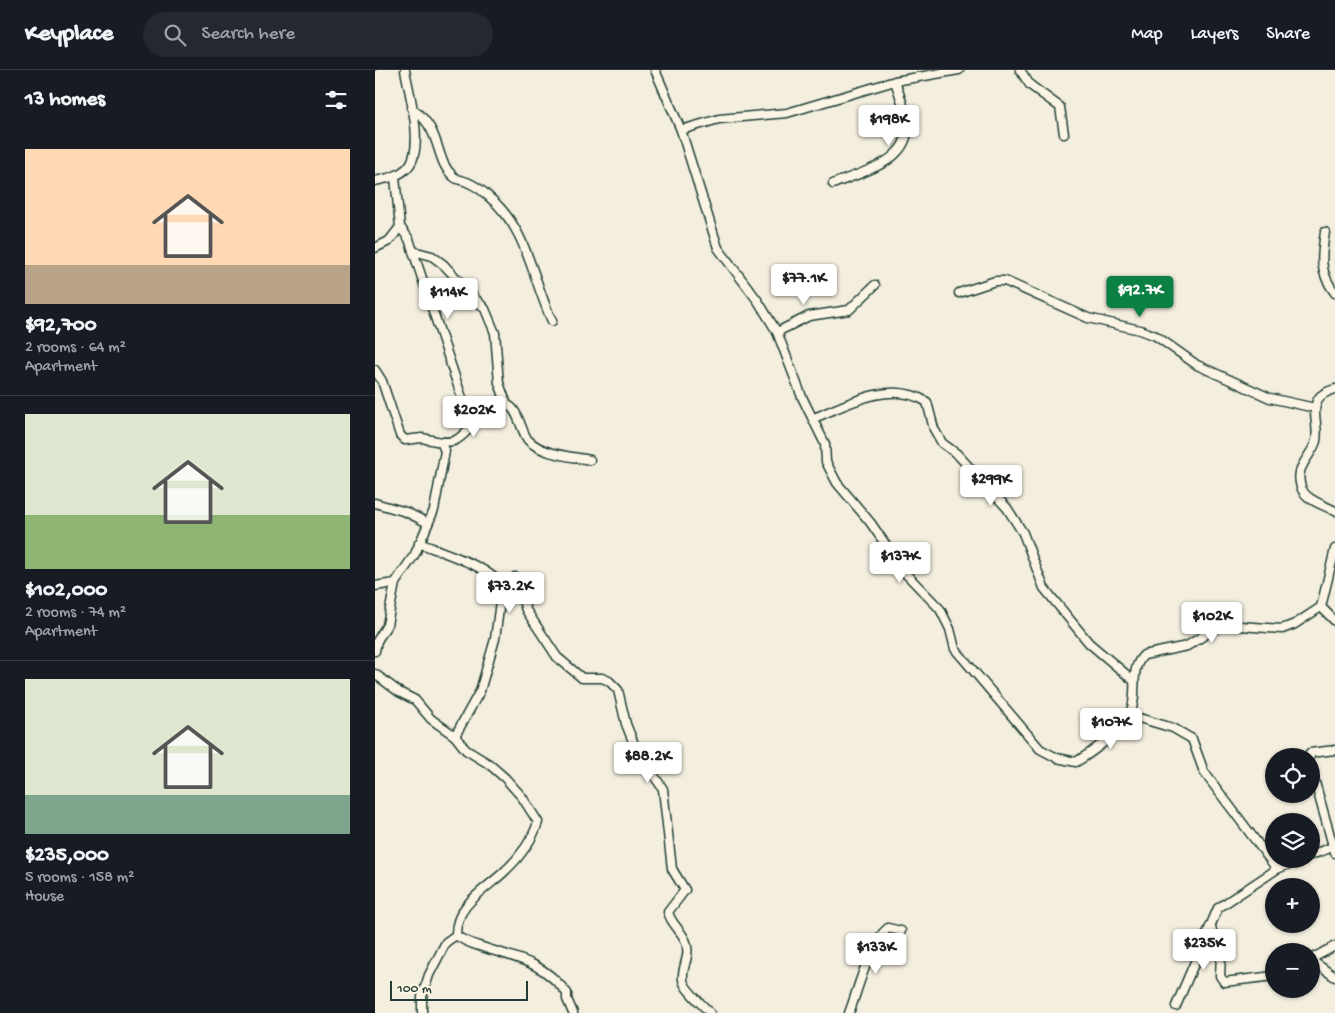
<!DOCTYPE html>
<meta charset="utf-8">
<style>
:root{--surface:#171b24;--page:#242831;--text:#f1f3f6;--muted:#9ea1a6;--line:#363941;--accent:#0b8043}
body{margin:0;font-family:"Gochi Hand",sans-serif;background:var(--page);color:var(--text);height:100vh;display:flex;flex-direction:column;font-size:19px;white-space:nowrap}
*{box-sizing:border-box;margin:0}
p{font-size:16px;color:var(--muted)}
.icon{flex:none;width:28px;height:28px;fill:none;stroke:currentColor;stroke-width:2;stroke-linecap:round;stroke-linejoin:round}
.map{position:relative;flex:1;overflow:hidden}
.panel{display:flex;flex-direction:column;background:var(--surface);width:375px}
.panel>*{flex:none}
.fabs{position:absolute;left:890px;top:678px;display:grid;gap:10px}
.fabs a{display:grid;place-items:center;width:55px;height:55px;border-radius:50%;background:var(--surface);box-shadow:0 1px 4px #0004;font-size:25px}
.scale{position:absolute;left:15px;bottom:12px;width:138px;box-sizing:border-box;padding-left:5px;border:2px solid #1f3d34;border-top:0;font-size:14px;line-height:18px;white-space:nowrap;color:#1f3d34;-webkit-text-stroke:4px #fcf5e5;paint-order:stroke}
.price{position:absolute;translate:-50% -42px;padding:0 11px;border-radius:5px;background:#fff;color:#222;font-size:16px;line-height:32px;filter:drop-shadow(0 1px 2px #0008)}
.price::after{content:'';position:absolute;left:50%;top:30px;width:15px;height:11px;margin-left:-8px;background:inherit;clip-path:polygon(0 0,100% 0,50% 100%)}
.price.on{background:var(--accent);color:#fff}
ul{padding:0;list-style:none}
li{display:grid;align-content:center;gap:10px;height:265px;padding:0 25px}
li+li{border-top:1px solid var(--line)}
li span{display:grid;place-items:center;height:155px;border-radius:0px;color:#555}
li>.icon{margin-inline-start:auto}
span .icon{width:90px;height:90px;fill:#fffc;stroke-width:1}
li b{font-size:21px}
h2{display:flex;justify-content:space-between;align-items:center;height:60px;padding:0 25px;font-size:21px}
header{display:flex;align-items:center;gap:30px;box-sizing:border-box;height:70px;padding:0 25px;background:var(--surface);border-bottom:1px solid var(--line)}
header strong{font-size:24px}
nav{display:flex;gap:28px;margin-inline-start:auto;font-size:18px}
.search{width:350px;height:45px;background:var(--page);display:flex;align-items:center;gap:12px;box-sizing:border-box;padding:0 18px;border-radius:28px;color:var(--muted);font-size:19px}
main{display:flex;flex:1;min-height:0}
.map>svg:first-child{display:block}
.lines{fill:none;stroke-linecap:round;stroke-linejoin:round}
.street-casing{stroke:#1f3d34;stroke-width:11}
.path{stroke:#1f3d34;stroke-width:2;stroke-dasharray:5 4;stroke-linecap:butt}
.street{stroke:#fcf5e5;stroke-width:8}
</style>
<header>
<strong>Keyplace</strong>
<div class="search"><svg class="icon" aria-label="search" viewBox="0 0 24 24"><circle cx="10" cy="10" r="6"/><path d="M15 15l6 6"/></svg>Search here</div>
<nav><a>Map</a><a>Layers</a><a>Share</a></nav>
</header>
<main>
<section class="panel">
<h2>13 homes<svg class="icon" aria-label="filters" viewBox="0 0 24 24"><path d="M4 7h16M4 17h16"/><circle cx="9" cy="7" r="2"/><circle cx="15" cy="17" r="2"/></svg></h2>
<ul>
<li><span style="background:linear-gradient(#ffd9b3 75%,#b9a48a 0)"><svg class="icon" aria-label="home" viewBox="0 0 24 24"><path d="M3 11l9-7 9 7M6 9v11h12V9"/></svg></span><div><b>$92,700</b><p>2 rooms · 64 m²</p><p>Apartment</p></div></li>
<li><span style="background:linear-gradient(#dfe7d0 65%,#8fb573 0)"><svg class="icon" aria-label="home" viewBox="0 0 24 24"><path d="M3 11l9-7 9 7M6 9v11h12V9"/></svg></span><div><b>$102,000</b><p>2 rooms · 74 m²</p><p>Apartment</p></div></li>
<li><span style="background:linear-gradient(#dfe7d0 75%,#7fa58c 0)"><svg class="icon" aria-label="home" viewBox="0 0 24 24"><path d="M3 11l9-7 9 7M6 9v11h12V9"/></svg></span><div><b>$235,000</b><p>5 rooms · 158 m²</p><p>House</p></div></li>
</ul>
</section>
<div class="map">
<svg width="960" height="943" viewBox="0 0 960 943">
<rect width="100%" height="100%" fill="#f3eede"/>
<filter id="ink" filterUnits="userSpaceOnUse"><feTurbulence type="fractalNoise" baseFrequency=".02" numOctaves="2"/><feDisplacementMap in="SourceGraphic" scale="10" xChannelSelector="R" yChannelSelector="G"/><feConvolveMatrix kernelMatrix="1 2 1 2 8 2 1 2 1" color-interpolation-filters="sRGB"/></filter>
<g filter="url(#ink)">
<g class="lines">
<!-- street casing -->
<g class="street-casing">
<g id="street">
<path d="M280,0L306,60L343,178L383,231L402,262"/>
<path d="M645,0L655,15L685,37L689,64"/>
<path d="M37,39C68,59 59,90 78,106C81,110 87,110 92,112C99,115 108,121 114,127C152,158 157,208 177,251"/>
<path d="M306,60L344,49L412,43L520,11L584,0"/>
<path d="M0,111C12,108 23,107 32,98C51,80 34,23 30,0"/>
<path d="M458,114C486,102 537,92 532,52C530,38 524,24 520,11"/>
<path d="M25,157L34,169L96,355"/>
<path d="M950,162C946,188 944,202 960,223"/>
<path d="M0,178L14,171L25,157L20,107"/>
<path d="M38,181L57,186L69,195L110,239L120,263L124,313L132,335"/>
<path d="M500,215L474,240L434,246L402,262L427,327L450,374L451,392L462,413L495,452L531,504L565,539L575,559L580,579L665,679L682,688L701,692C718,682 746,661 755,643C764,626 753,599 769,585L812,576L841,558L851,555L907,559L920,554L946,537L960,479"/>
<path d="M584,223L620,211H630L713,248L765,260L781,266L822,295L895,328L940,338"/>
<path d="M0,300L7,311L25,365L30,370L47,368L66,372L70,381L59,440L40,484L20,513L12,555L2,571L0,581"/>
<path d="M960,319C954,321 947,323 943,329C936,342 944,356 941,371C936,388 919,396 926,417C930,430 949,435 960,441"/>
<path d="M439,348C473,334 516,309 552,332L559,359L567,373L582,384L632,438L648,463L669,518L714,573L759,611"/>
<path d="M66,372C70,372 77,372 81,370C97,361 110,333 131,335C143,336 146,362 153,370C168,385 195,386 215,390"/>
<path d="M0,433L31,442L53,453"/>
<path d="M44,473C66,482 117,497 127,517L120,569L105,621L80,666"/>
<path d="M140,507L151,540L182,587L207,608H227L234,611L243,620L251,654L261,679L288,719L297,799L310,820L293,842C296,854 307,861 311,872C316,888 306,897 308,910C309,919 329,936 335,943"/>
<path d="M0,516L20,513"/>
<path d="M946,537L960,551"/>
<path d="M0,604L24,622L40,630L56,649L80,666L91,680L114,694L130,708L147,727L163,752C158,769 145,787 131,800C112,819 80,834 81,865C90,873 102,875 113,879C147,889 169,894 192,923V929L198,943"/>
<path d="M754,645L798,658L817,669L829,702L902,799"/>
<path d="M935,686V683L960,680"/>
<path d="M936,698L960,783"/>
<path d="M936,785L960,776"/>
<path d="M836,856L839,872L846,884L845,906L849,912L899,906"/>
<path d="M936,889L960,876"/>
<path d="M936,890L960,907"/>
<path d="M801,936L843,838L902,799L927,789"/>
<path d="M47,943V927L54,905L71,872L81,865"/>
<path d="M474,943C483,920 494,873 513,858L526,861"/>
</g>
</g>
<!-- path -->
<path class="path" d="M0,0H1"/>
<!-- street -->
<use href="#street" class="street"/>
</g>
</g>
</svg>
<div class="fabs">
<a><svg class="icon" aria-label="locate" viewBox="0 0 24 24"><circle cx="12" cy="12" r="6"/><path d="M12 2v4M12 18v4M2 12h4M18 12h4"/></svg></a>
<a><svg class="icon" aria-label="layers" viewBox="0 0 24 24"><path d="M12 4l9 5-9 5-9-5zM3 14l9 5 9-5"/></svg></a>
<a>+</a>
<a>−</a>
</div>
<div class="scale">100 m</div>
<b class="price" style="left:514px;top:77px">$198K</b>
<b class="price" style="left:429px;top:236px">$77.1K</b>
<b class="price on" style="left:765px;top:248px">$92.7K</b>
<b class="price" style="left:73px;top:250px">$114K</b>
<b class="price" style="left:99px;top:368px">$202K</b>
<b class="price" style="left:616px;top:437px">$299K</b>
<b class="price" style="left:525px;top:514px">$137K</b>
<b class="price" style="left:135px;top:544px">$73.2K</b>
<b class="price" style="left:837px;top:574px">$102K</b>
<b class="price" style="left:736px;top:680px">$107K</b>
<b class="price" style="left:273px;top:714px">$88.2K</b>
<b class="price" style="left:829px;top:901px">$235K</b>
<b class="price" style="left:501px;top:905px">$133K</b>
</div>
</main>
